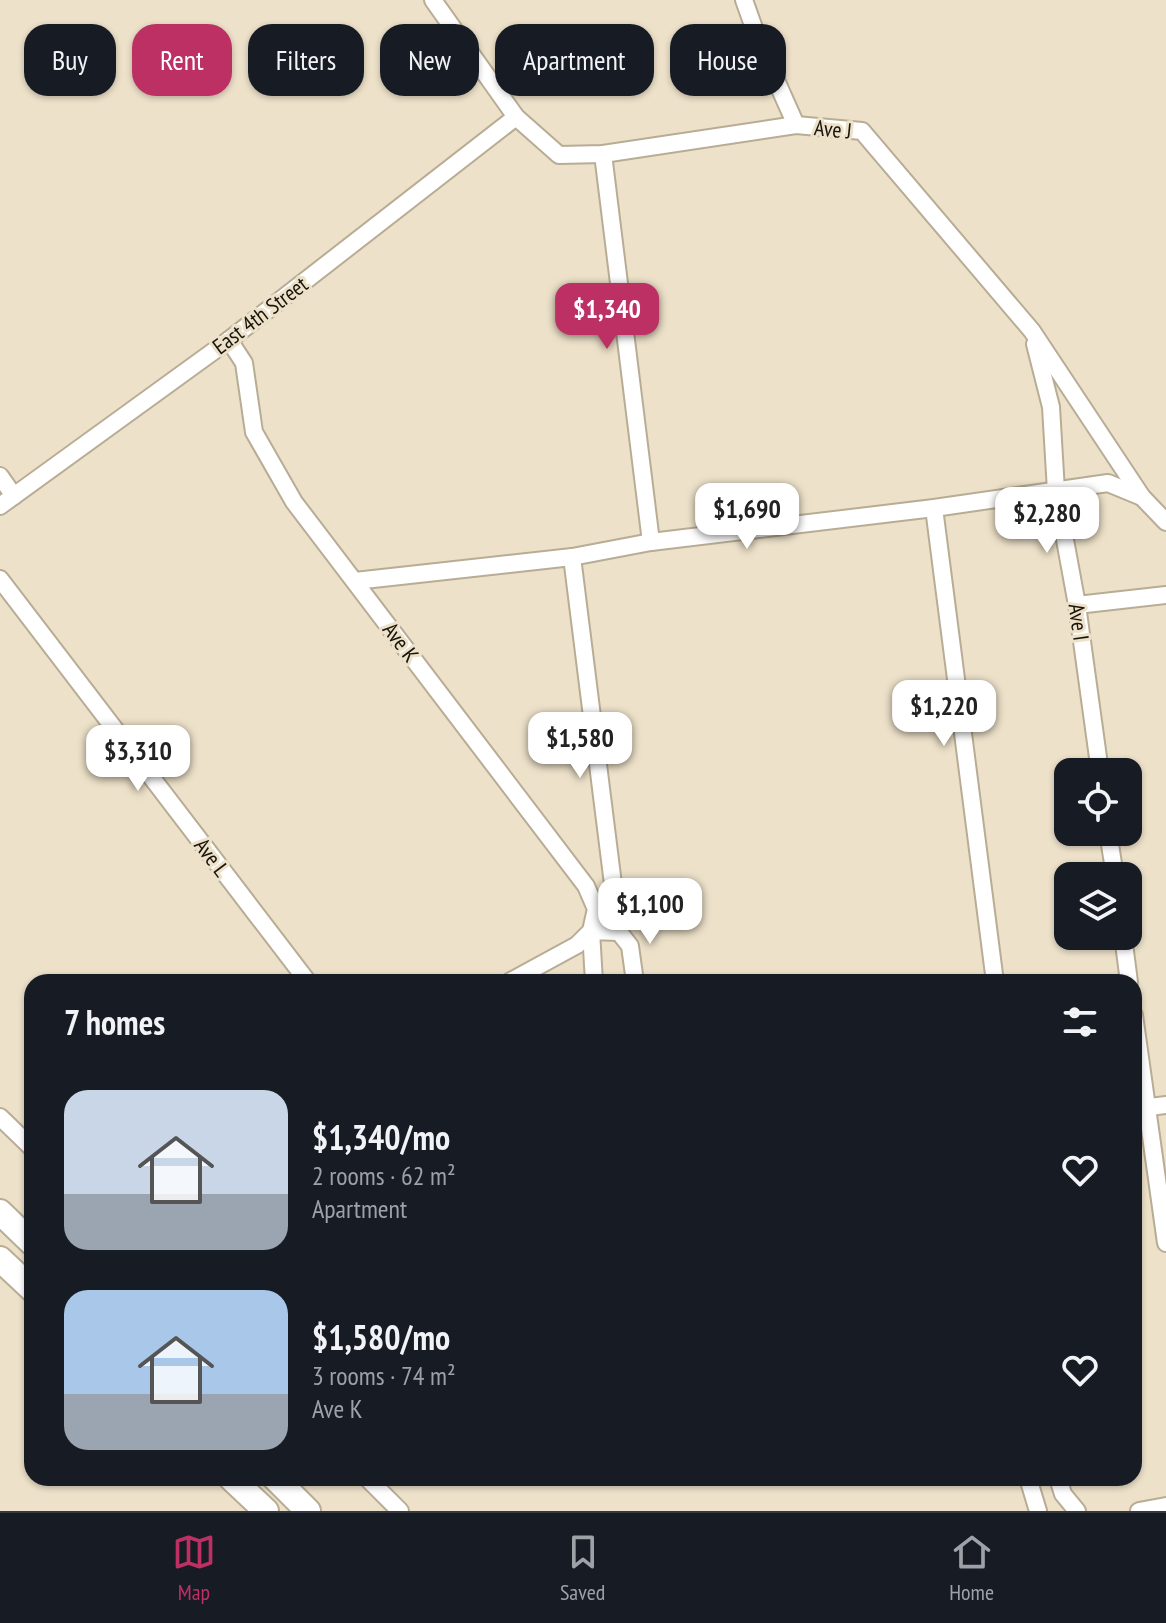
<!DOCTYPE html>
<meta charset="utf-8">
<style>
:root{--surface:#171b24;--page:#242831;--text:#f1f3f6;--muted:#9ea1a6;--line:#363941;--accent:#bc3064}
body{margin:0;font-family:"PT Sans Narrow",sans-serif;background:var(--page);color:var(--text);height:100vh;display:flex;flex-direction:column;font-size:30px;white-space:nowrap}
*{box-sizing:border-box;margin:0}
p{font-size:26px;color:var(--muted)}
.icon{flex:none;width:44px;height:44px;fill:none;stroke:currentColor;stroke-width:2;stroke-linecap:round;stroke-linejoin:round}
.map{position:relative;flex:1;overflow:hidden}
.panel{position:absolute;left:24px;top:974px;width:1118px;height:512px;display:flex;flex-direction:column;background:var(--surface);border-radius:24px;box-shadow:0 2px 6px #0004}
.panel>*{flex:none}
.top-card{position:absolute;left:24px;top:24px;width:1118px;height:72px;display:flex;gap:16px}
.controls{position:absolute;left:1054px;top:758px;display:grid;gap:16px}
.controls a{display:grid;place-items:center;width:88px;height:88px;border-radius:16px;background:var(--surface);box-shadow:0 2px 6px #0004;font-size:40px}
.price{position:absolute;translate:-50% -68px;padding:0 18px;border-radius:16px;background:#fff;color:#222;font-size:26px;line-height:52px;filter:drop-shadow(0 2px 4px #0008)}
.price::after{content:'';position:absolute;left:50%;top:48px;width:24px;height:18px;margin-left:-12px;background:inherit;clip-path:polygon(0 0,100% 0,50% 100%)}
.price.on{background:var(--accent);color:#fff}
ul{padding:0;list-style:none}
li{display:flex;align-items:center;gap:24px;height:200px;padding:0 40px}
li span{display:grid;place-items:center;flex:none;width:224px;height:160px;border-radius:24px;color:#555}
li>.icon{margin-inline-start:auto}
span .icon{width:96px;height:96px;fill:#fffc;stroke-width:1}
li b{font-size:34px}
h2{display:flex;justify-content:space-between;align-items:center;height:96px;padding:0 40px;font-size:34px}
.chip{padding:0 28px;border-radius:24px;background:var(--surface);box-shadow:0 2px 6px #0004;font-size:28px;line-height:72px}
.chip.on{background:var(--accent);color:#fff}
.tab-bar{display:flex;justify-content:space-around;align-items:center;height:112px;border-top:2px solid var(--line);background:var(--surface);font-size:22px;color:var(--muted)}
.tab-bar a{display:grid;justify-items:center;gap:4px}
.tab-bar .on{color:var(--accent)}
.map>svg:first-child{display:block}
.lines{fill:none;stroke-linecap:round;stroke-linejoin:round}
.street-casing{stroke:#b8ac95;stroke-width:20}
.primary-casing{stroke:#b8ac95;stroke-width:28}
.street{stroke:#fff;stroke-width:16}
.primary{stroke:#fff;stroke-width:24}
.labels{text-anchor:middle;stroke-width:6;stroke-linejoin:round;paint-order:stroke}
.street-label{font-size:22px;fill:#18140c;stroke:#ede1c9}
</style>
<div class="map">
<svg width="1166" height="1511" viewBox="0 0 1166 1511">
<rect width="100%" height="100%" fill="#ede1c9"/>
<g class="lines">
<!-- street casing -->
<g class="street-casing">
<g id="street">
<path d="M433,0L516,117L559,155L603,154L796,125L862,131L1032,331L1142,497L1166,522"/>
<path d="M744,0L759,42L796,125"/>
<path d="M603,154L651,542"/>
<path d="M229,340L244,363L254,432L294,502L586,886L596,909L591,931L577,945L509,982"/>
<path d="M1035,344L1051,407L1056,491L1077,605L1100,772"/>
<path d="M0,476L14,496"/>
<path d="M0,506L229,340L516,117"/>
<path d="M934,508L995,982"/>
<path d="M572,557L619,932L591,931L594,982"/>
<path d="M0,579L308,982"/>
<path d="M355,581L572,557L651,542L934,508L1108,483L1142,497"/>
<path d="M1077,605L1166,595"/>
<path d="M1108,832L1115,876"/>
<path d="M619,932L630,946L635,982"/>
<path d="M1123,936L1129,982"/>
<path d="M1134,1015L1166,1243"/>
<path d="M1134,1109L1166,1105"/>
<path d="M0,1117L32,1148"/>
<path d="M367,1478L400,1511"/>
<path d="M1028,1478L1038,1511"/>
<path d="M1058,1478L1063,1494L1077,1511"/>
<path d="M1139,1511L1166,1506"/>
</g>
</g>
<!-- primary casing -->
<g class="primary-casing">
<g id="primary">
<path d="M0,1212L32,1243"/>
<path d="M0,1259L32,1289"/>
<path d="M231,1478L266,1511"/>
<path d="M275,1478L308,1511"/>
</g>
</g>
<!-- street -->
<use href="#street" class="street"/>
<!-- primary -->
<use href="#primary" class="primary"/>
</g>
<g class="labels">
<!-- street labels -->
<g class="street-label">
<text transform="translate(833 129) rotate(6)" y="8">Ave J</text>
<text transform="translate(260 315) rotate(-37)" y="8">East 4th Street</text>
<text transform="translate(1079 622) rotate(82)" y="8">Ave I</text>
<text transform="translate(401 642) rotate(53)" y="8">Ave K</text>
<text transform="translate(212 857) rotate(53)" y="8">Ave L</text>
</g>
</g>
</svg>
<div class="controls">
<a><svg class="icon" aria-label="locate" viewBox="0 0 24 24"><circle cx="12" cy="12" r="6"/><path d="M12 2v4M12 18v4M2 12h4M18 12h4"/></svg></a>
<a><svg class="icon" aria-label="layers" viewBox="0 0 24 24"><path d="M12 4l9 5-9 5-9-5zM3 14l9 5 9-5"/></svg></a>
</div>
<b class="price on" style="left:607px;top:351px">$1,340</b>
<b class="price" style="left:747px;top:551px">$1,690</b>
<b class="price" style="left:1047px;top:555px">$2,280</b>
<b class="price" style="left:944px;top:748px">$1,220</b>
<b class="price" style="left:580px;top:780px">$1,580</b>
<b class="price" style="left:138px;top:793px">$3,310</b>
<b class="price" style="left:650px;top:946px">$1,100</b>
<div class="top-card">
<a class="chip">Buy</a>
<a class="chip on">Rent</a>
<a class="chip">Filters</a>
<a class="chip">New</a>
<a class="chip">Apartment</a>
<a class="chip">House</a>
</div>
<section class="panel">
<h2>7 homes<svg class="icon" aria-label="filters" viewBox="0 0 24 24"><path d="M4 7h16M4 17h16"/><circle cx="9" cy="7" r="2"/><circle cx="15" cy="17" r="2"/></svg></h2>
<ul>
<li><span style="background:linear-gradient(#c9d6e8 65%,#9aa5b1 0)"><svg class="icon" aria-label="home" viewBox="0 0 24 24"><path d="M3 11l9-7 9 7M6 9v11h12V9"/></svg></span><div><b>$1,340/mo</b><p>2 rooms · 62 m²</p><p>Apartment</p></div><svg class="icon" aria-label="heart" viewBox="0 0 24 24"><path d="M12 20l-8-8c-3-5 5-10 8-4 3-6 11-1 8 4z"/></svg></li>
<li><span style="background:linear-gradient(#a9c7e8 65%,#9aa5b1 0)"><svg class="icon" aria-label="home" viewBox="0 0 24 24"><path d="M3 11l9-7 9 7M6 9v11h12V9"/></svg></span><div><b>$1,580/mo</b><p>3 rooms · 74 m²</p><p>Ave K</p></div><svg class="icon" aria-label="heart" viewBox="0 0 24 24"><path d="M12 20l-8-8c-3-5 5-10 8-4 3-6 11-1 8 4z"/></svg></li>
</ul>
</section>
</div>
<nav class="tab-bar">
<a class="on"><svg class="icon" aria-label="map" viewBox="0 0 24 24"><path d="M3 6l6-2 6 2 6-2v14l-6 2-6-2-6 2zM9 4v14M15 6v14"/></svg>Map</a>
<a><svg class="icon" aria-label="saved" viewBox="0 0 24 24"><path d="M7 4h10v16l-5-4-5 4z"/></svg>Saved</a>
<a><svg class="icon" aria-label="home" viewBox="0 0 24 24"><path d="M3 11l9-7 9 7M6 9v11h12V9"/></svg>Home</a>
</nav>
